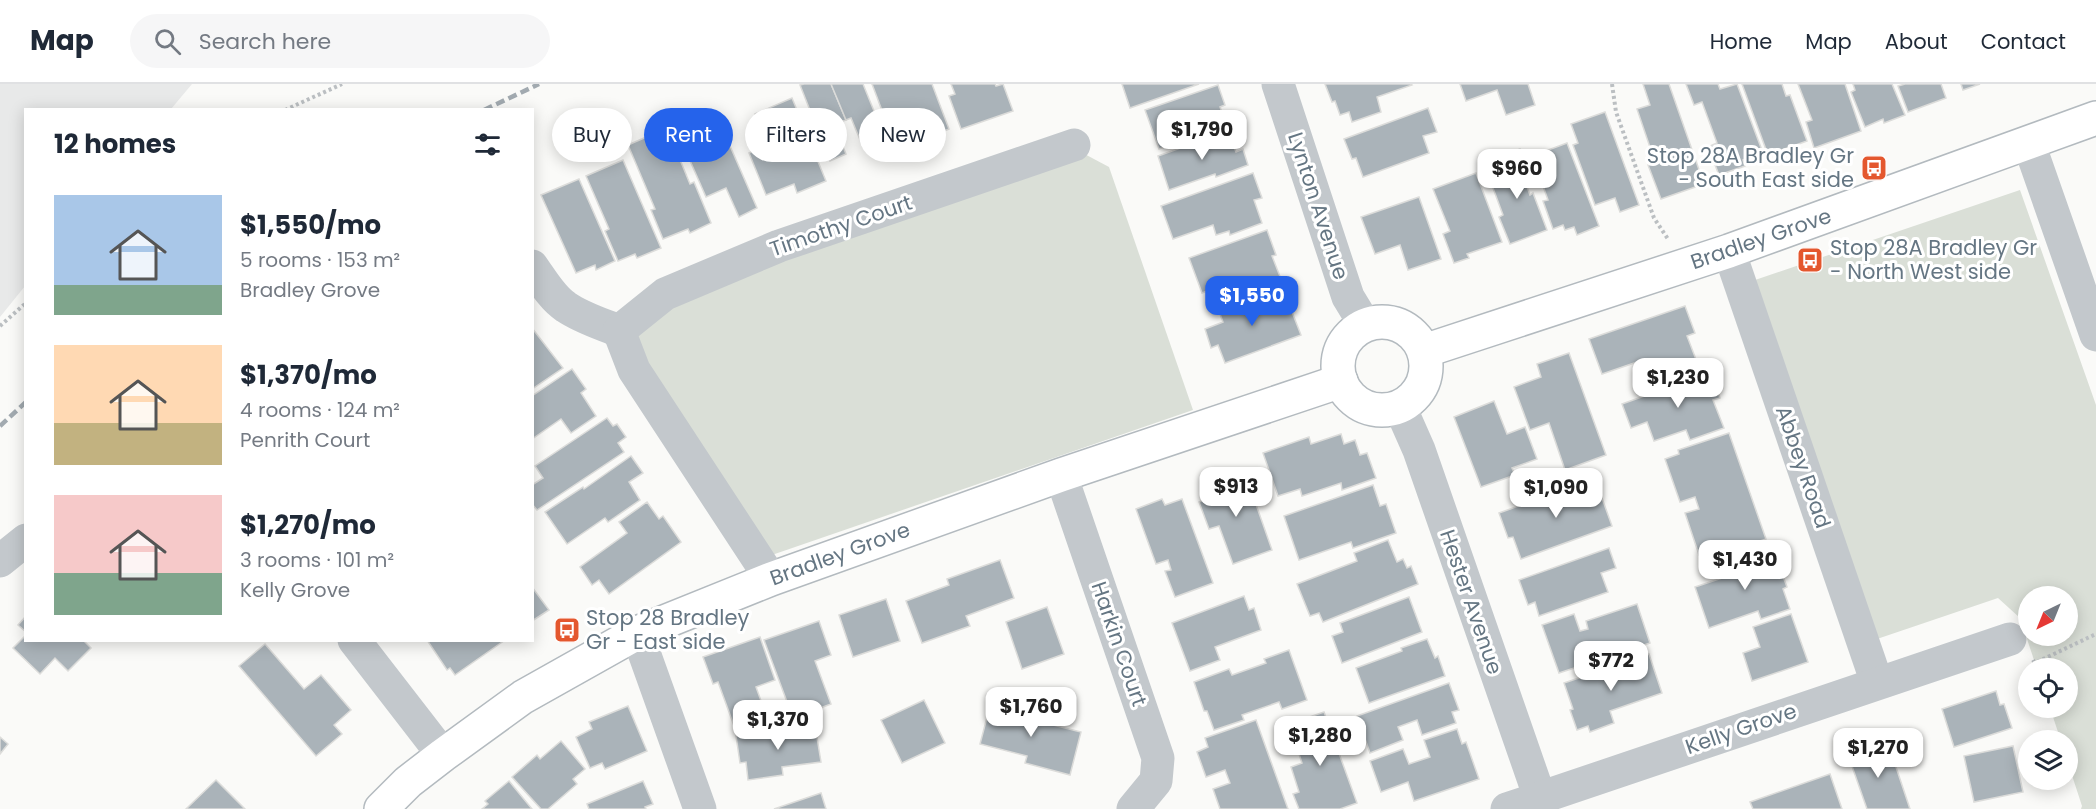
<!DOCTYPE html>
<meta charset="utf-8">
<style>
:root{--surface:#fff;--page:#f6f6f7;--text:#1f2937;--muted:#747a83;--line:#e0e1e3;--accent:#2563eb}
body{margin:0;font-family:Poppins,sans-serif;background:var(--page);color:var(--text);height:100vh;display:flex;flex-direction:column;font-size:22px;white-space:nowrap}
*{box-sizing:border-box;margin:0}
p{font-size:20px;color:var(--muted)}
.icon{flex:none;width:33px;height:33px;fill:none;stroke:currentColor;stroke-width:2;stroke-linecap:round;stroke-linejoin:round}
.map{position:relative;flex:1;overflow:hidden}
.drawer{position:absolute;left:24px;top:24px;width:510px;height:534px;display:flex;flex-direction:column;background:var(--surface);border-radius:0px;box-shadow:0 3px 15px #0003}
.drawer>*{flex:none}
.hud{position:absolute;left:552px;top:24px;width:570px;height:54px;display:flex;gap:12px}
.needle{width:39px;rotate:223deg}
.buttons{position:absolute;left:2018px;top:502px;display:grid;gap:12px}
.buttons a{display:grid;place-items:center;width:60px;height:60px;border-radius:50%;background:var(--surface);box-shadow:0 3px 15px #0003;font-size:30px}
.price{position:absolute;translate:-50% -51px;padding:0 14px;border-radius:12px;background:#fff;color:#222;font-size:20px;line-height:39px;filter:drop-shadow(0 2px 3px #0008)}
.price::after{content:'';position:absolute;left:50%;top:36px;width:18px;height:14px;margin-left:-9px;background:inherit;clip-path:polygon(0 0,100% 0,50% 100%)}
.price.on{background:var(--accent);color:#fff}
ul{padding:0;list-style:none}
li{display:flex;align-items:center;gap:18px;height:150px;padding:0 30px}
li span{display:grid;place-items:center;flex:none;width:168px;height:120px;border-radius:0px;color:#555}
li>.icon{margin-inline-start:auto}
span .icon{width:72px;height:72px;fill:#fffc;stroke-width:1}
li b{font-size:26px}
h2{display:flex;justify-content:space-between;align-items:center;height:72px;padding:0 30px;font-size:26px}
.chip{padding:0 21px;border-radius:27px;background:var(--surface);box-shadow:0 3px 15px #0003;font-size:21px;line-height:54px}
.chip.on{background:var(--accent);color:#fff}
header{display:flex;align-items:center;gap:36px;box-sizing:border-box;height:84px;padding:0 30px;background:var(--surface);border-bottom:2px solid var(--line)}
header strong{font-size:28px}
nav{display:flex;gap:33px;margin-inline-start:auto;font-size:21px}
.search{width:420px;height:54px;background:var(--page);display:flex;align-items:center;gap:15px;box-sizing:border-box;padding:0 21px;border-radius:33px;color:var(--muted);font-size:22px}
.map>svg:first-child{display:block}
.built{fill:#e8e9e9}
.green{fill:#dadfd7;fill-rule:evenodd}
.building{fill:#aab3b9;stroke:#dcdcda;stroke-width:1.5}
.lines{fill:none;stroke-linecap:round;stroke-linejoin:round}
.secondary-casing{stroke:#b3babf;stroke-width:36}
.path{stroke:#bbbfc2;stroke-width:4;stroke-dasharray:3 3;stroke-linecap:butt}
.street{stroke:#c3c8cc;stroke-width:33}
.secondary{stroke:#fff;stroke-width:33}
.rail{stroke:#a2aab0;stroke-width:4.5;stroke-dasharray:9 4.5;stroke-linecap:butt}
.labels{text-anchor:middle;stroke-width:6;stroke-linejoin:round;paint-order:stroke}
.poi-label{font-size:21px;fill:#657683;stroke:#fff;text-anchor:start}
.street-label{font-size:21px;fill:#657683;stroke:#fff}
</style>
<header>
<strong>Map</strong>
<div class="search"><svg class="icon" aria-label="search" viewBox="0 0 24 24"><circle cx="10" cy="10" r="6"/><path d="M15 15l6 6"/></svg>Search here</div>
<nav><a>Home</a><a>Map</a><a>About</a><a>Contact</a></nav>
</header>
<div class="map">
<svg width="2096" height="725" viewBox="0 0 2096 725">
<rect width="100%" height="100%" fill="#fafaf8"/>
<!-- built -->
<path class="built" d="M0,0H192L171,25L26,26L25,202L0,233Z"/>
<!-- green -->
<g class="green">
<path d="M1077,66L1109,83L1193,326L769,472L626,250L669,217Z"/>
<path d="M2020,106L2096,321V725H2081L2082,722L2067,676V657H2061L2050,624H2067V585H2037L2020,534L1998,514L1877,555L1755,196ZM2028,513H2067V552H2028Z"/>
</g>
<!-- building -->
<g class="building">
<path d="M804,0H831L846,36L834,40L846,70L830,77L800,1Z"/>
<path d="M831,0H863L885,54L863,63L851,34L846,36Z"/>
<path d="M872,0H932L949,45L914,59L909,47L892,53Z"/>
<path d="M951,0H995L996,2L1003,0L1013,27L961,45L949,12L955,10Z"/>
<path d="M1122,0H1199L1130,24Z"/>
<path d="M1325,0H1411L1412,1L1377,13L1381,28L1352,38L1349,28L1340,31L1335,17L1332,18Z"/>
<path d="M1460,0H1528L1535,21L1506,31L1497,6L1466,17Z"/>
<path d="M1643,0H1669L1704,100L1661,115L1648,81L1655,78L1637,25L1650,21Z"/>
<path d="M1686,0H1718L1720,5L1737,0L1763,69L1743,76L1745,82L1719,91L1708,63L1717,59L1702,18L1694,21Z"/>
<path d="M1742,0H1782L1786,12L1790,11L1807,57L1768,71Z"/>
<path d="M1798,0H1845L1861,47L1814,64L1806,38L1812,36Z"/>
<path d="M1853,0H1892L1905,31L1884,39L1883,35L1865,43L1851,8L1855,6Z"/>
<path d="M1905,0H1941L1946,14L1908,28L1898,2Z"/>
<path d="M1961,0H1980L1963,6Z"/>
<path d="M1218,1L1225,21L1220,23L1227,42L1159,65L1145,26Z"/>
<path d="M792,14L826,97L797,109L794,100L766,111L749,69L768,61L755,30Z"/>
<path d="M1428,24L1437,48L1423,52L1429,69L1363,93L1356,74L1352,75L1344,55Z"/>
<path d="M1605,28L1639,121L1620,128L1615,114L1595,121L1573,61L1578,59L1571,40Z"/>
<path d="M717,32L757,124L739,133L726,104L706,113L684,63L692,59L686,45Z"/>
<path d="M667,44L690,100L694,98L711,139L690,149L688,145L663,155L651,126L655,125L628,61Z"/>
<path d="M1228,47L1236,68L1243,65L1248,81L1216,93L1215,90L1169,106L1158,72Z"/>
<path d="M1567,59L1599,142L1577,151L1574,143L1565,146L1563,141L1553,145L1543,117L1548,116L1532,72Z"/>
<path d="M1520,65L1532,98L1526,100L1530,111L1533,109L1547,146L1510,160L1499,133L1503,131L1490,96L1505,90L1499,73Z"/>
<path d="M623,76L661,164L637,174L635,170L618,177L605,147L609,145L586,92Z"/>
<path d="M1253,89L1262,114L1254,116L1262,139L1230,151L1229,147L1216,151L1213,141L1173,155L1161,122Z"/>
<path d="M1476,89L1502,158L1467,170L1469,174L1454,179L1443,150L1450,147L1433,105Z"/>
<path d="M579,95L615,177L596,186L595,181L576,189L541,111Z"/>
<path d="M1419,113L1441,175L1408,186L1400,161L1375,170L1361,133Z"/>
<path d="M1267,146L1276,171L1272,172L1281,195L1249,206L1244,193L1202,209L1189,174Z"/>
<path d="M1258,207L1263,223L1287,215L1301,251L1225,279L1218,261L1211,264L1205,245L1223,238L1217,222Z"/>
<path d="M1685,222L1695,249L1687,252L1697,278L1650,295L1643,276L1602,290L1589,255Z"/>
<path d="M532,244L563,284L532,305Z"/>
<path d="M1569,269L1606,371L1565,386L1549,339L1530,346L1514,303L1541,293L1537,280Z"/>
<path d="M572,285L586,305L581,309L596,332L571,349L561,335L532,355V312Z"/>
<path d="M1711,288L1720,314L1713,316L1724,344L1690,356L1686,346L1654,357L1647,338L1631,344L1622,320Z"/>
<path d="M1494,317L1507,350L1525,343L1537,375L1512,384L1515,391L1481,403L1454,333Z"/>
<path d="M607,334L613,342L617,340L626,353L618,359L624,368L537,426L532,420V401L543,394L535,382Z"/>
<path d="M1729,349L1766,455L1716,472L1714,466L1699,471L1685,429L1699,425L1695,413L1680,418L1665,375L1679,370L1678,366Z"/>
<path d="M1341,350L1344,360L1355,356L1360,371L1367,369L1376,394L1342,406L1341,399L1302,412L1300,405L1278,412L1263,369L1309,353L1311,360Z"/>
<path d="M631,372L643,389L629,398L640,416L608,438L605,434L567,460L545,428L583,403L584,405Z"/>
<path d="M1245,389L1272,466L1233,480L1219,442L1209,445L1199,418L1211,414L1207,401Z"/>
<path d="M1591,396L1597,415L1602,414L1612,442L1521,475L1513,453L1508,454L1499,429Z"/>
<path d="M1373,401L1380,422L1386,420L1396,449L1353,464L1351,458L1299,476L1284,432Z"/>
<path d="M1162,415L1165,421L1182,415L1213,499L1175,513L1165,487L1171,486L1168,476L1156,480L1136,425Z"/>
<path d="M647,418L659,435L663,432L681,458L609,510L599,496L592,501L580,483L627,449L619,438Z"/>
<path d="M1388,456L1397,478L1403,475L1407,484L1411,482L1418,500L1323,538L1319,529L1310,532L1297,500L1357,477L1354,469Z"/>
<path d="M1768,463L1777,488L1781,487L1787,503L1783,505L1790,525L1761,535L1758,527L1709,544L1695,503L1743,487L1738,473Z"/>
<path d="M1609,464L1616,484L1601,489L1608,508L1539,532L1535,518L1528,521L1519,496Z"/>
<path d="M1000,476L1014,514L966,532L970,542L922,559L906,517L949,501L947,495Z"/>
<path d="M532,503L549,526L532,537Z"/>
<path d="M1244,512L1249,526L1254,524L1261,546L1215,563L1220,576L1190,587L1172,539Z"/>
<path d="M1409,513L1422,548L1342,579L1332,552L1343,548L1340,539Z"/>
<path d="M886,515L900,557L853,573L839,531Z"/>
<path d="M1637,520L1650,559L1559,589L1542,541L1574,530L1580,547L1588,545L1586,537Z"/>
<path d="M1047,523L1064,570L1022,585L1006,538Z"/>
<path d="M1791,530L1808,578L1752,597L1743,569L1760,563L1753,543Z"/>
<path d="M26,532V548L18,541Z"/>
<path d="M819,537L831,571L815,577L831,620L793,634L764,556Z"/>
<path d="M26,551V556H83L91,564L68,587L55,574L40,590L13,564Z"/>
<path d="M760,553L775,596L756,603L769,639L737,650L718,598L713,600L703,573Z"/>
<path d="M1427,555L1435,574L1438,572L1445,592L1369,619L1356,584L1402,567L1401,564Z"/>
<path d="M427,556H505L455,591L450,584L447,586Z"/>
<path d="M265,560L304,605L321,591L351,626L334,641L342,650L316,672L239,582Z"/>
<path d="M1289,566L1307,616L1282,625L1279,618L1242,631L1244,636L1214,646L1207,627H1204L1194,598L1229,585L1232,591L1266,579L1264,575Z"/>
<path d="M1649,570L1662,609L1610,627L1614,639L1590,648L1588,642L1577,646L1570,626L1573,625L1564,599Z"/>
<path d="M1449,599L1459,626L1452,628L1456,639L1422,651L1417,636L1398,643L1403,656L1370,669L1357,632Z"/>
<path d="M1996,607L2000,621L2004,620L2012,644L1954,663L1942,625Z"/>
<path d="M924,616L945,659L902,679L881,636Z"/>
<path d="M991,618L1038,631L1037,637L1081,648L1070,691L1025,679L1027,672L980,660Z"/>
<path d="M628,622L647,667L605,685L602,679L590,684L576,653L592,645L589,638Z"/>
<path d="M1324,628L1357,719L1340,725H1299L1293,710L1299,708L1291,683L1302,679L1289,640Z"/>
<path d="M1256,636L1288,725H1220L1213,705L1230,699L1225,686L1206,693L1197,668L1208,663L1205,654Z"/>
<path d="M815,641L821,678L782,683L783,691L748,696L746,678L740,679L736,652Z"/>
<path d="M1457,645L1462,660L1466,658L1479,695L1414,717L1408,698L1381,708L1370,677L1403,665L1409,680L1430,673L1424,656Z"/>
<path d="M0,653L8,660L0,670Z"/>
<path d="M561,657L585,685L573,695L577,700L548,725H541L512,693L537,671L540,675Z"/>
<path d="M1865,662L1868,669L1889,662L1910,725H1867L1847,668Z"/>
<path d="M2013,662L2023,708L1974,718L1964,672Z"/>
<path d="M1830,690L1842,725H1753L1750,718Z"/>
<path d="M216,696L245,725H186Z"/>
<path d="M509,697L532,725H482L488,720L485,717Z"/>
<path d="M643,697L653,720L645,723L646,725H589L587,720Z"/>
<path d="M821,709L826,725H774Z"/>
</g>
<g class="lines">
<!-- secondary casing -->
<g class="secondary-casing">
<g id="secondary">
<circle cx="1382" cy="282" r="44"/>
<path d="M1424,267L1729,167L2096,34"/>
<path d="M381,725L408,698L443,671L523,613L637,549L771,495L1061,391L1341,297"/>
</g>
</g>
<!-- path -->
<g class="path">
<path d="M1612,0L1616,28L1654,134L1668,155"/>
<path d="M285,26L342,0"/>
<path d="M0,242L26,219"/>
<path d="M2033,576L2035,579L2096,550"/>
</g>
<!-- street -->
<g class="street">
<path d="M1278,0L1348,213L1365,241"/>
<path d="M2029,60L2096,251"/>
<path d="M1729,167L1877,599"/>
<path d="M532,182C542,196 552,214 566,223C582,234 602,240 619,247"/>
<path d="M1400,323L1419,366L1540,714"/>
<path d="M1061,391L1158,674L1156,697L1133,725"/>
<path d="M0,477L26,456"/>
<path d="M771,495L634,286L619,247L665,210L779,162L1074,61"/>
<path d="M637,549L700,725"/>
<path d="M354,556L443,671"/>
<path d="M1507,725L2010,555"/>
</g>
<!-- secondary -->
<use href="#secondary" class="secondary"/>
<!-- rail -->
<g class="rail">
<path d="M484,26L539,0"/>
<path d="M0,342L26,318"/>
</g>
</g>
<!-- icons -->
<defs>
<g id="bus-square" transform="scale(1.35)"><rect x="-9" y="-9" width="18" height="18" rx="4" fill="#e4572e" stroke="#fff"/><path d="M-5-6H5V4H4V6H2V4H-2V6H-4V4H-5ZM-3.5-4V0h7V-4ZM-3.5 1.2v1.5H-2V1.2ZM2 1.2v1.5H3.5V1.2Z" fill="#fff"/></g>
</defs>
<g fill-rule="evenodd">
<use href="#bus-square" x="1874" y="84"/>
<use href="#bus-square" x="1810" y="176"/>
<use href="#bus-square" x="567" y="546"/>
</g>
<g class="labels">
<!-- poi labels -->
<g class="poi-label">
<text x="1854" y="79" text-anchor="end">Stop 28A Bradley Gr<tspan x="1854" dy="24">- South East side</tspan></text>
<text x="1830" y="171">Stop 28A Bradley Gr<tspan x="1830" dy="24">- North West side</tspan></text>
<text x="586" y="541">Stop 28 Bradley<tspan x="586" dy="24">Gr - East side</tspan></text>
</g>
<!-- street labels -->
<g class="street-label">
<text transform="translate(1318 122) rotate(72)" y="7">Lynton Avenue</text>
<text transform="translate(841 142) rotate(-19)" y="7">Timothy Court</text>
<text transform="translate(1761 155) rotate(-19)" y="7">Bradley Grove</text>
<text transform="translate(1803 383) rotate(71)" y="7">Abbey Road</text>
<text transform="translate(840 470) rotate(-20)" y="7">Bradley Grove</text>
<text transform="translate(1471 518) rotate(71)" y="7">Hester Avenue</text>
<text transform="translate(1119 560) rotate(71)" y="7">Harkin Court</text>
<text transform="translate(1741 645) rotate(-19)" y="7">Kelly Grove</text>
</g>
</g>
</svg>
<div class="buttons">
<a><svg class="needle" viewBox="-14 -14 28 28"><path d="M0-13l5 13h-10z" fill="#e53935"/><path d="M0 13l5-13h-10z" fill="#747a83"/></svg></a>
<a><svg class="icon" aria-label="locate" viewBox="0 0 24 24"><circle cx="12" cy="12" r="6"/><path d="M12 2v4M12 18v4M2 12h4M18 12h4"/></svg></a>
<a><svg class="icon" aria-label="layers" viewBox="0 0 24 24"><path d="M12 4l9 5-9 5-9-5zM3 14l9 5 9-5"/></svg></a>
</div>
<b class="price" style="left:1202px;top:77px">$1,790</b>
<b class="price" style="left:1517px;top:116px">$960</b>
<b class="price on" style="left:1252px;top:243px">$1,550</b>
<b class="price" style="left:1678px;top:325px">$1,230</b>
<b class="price" style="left:1236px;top:434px">$913</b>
<b class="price" style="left:1556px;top:435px">$1,090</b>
<b class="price" style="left:1745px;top:507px">$1,430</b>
<b class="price" style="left:1611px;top:608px">$772</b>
<b class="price" style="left:1031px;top:654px">$1,760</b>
<b class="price" style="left:778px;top:667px">$1,370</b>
<b class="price" style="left:1320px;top:683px">$1,280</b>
<b class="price" style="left:1878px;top:695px">$1,270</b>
<div class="hud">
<a class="chip">Buy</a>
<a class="chip on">Rent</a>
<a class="chip">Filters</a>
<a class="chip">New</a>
</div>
<section class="drawer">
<h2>12 homes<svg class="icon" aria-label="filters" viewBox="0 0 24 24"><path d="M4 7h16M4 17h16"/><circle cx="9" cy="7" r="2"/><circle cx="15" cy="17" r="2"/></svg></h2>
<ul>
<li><span style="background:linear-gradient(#a9c7e8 75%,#7fa58c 0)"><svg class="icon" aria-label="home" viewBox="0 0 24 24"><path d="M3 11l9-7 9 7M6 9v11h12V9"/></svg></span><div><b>$1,550/mo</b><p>5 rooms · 153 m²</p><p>Bradley Grove</p></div></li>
<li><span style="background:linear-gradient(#ffd9b3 65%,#c2b280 0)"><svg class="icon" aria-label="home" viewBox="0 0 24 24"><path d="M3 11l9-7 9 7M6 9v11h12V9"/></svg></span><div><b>$1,370/mo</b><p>4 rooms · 124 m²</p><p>Penrith Court</p></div></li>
<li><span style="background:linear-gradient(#f6c9c9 65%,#7fa58c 0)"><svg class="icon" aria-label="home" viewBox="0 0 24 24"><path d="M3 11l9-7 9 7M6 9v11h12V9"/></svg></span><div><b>$1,270/mo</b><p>3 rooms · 101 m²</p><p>Kelly Grove</p></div></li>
</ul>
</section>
</div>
